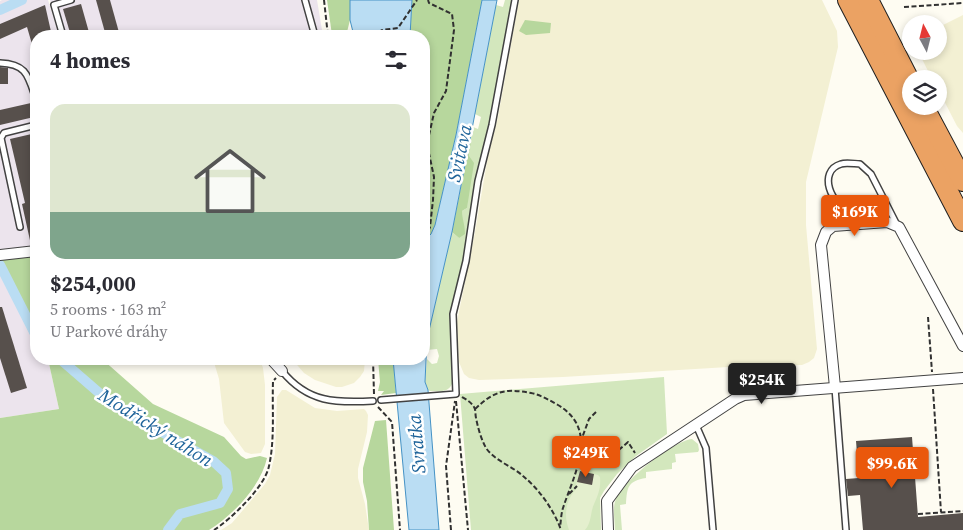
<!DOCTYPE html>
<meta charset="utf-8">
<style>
:root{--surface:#fff;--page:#f2f2f3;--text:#2b2b33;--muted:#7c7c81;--line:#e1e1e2;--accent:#ea580c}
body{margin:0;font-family:"Source Serif 4",serif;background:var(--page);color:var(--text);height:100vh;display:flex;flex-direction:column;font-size:19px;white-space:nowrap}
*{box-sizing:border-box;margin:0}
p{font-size:16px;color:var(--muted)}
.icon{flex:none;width:28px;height:28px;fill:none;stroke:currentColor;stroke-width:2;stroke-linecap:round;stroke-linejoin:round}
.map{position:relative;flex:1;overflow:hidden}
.sheet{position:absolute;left:30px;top:30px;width:400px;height:335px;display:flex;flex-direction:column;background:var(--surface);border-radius:20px;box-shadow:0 2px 8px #0003}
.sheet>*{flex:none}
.needle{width:32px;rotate:353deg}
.buttons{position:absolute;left:902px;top:15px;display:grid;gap:10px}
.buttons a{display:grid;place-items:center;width:45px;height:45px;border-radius:50%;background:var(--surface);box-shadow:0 2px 8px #0003;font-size:25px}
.price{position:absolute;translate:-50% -42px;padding:0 11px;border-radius:5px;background:var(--accent);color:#fff;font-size:16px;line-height:32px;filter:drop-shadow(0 1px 2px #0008)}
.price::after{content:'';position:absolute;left:50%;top:30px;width:15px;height:11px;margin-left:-8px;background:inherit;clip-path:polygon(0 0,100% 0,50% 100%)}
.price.on{background:#222;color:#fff}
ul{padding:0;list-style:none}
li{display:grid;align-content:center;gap:10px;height:265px;padding:0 20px}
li+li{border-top:1px solid var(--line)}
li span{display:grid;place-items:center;height:155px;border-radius:15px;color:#555}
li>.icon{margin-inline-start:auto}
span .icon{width:90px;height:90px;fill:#fffc;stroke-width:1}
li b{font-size:21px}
h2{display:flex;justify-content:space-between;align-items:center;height:60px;padding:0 20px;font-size:21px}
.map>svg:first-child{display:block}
.industrial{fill:#ece4ed}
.farmland{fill:#f3f0d3}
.green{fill:#d3e7bd}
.forest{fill:#b7d79d}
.pitch{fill:#e4efce}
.water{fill:#baddf3;stroke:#4592c5}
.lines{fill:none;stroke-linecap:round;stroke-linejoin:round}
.canal{stroke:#baddf3;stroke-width:10}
.building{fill:#57504c}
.service-casing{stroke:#424242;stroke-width:8}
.minor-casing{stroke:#424242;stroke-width:12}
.motorway-casing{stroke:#202020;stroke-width:22}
.path{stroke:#313131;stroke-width:2;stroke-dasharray:5 2.5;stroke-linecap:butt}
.service{stroke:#fff;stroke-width:5}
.minor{stroke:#fff;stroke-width:10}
.motorway{stroke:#eba263;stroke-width:20}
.labels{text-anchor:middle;stroke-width:5;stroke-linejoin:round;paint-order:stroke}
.water-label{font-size:19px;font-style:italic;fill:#1f649a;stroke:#fff}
</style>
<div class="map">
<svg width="963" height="530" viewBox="0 0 963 530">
<rect width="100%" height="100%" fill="#fefcf2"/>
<!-- industrial -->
<g class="industrial">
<path d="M2,0H48L59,36H36V252L0,260V1Z"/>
<path d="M50,0H317L323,36H60Z"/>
<path d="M0,274L33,340L36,344V359H48L59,409L0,418Z"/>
</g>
<!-- farmland -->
<g class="farmland">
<path d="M519,0H822L837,31L838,47L806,182V225L817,349L814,358L809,362L802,365L745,366L563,377L479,380L469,378L464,374L459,362L457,322L475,232L488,156L498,117Z"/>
<path d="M963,15V133L957,126L939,91V79H932L918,51H939V27Z"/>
<path d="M213,359H260L263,368L265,385V444L261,453L251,454L245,452L224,423L219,379Z"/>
<path d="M292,359H365L364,371L360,377L354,383L342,387H336L315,380L304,373Z"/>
<path d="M282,390H286L315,408L337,411L364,409L366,411L368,415L367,432L358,469V478L365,504L369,530H221L232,523L265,484L270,475L275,454L277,397Z"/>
</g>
<!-- green -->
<g class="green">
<path d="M505,0H512L490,119L474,187L465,252L454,297L450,320L452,384C448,393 439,391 430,391L428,390L425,382L427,359L432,364L437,363L439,356L437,349L427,350V339L452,232L459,238L462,211L467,208L469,156L471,143L470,142L473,127L478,129L481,117L475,114L496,5L503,7Z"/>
<path d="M664,377L667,434L636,456L617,474L604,491L600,498L601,530H471L460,394Z"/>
<path d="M692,439L698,444L699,450L698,452L675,454L676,462L672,463V469L646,472V478C628,481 627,487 626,504L620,505L622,530H615C615,520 612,508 616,499C623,481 673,441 692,439Z"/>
</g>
<!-- forest -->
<g class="forest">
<path d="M327,0H350V20L347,32L342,36L332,35Z"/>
<path d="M412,0H482L456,135L435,225L431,234L424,241V36H410Z"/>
<path d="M525,20L551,23L550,33L526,35L519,31Z"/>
<path d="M470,142L471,143L469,156L474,163L467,208L462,211C462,219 465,224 465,234L459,238L452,232Z"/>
<path d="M32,253L36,262V344L33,340L0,274V260Z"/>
<path d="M48,359H102L153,404L224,437L241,456L246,459L260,456L267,458C261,486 233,515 209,530H0V418L59,409Z"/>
<path d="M378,359H393L396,393L381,395L384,391H378L380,382Z"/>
<path d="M386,420L394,530H369L367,501L363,482V468L375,421Z"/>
</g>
<!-- pitch -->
<path class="pitch" d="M580,471L598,475L600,477C601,488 598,495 594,504C590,513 592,522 585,530H569C563,514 566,499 578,487L576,485Z"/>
<!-- water -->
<g class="water">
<path d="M350,0H412L410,36H354L350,20Z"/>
<path d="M482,0H497L452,232L427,339L425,382L428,390L439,530H409L393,359H424V241L431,234L435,225L456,135Z"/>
</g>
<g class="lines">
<!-- canal -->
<g class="canal">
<path d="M0,10L22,0"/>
<path d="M0,265L36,336"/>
<path d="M60,359L112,404L213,461L226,473L228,489L220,503L180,514L168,530"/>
</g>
</g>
<!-- building -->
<g class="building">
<path d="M96,0H110L120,36H106Z"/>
<path d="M81,4L90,36H71L63,9Z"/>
<path d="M45,5L52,36H36V51H34L27,27L0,39V24Z"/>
<path d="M0,67L8,68V84H0Z"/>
<path d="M31,103L34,117L0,125V110Z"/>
<path d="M36,133V244L31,245L22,204L25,203L10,139Z"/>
<path d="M0,307H2L27,388L11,393L0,358Z"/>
<path d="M912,437L918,517L963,513V530H863L860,495L848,496L846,479L859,478L856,441Z"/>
<path d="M580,471L594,474L592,485L577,482Z"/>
</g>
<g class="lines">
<!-- service casing -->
<g class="service-casing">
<g id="service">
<path d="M305,0L315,36"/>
<path d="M63,36L54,5L71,0"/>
<path d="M0,63C27,64 28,76 36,99"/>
<path d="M886,206C875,207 862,210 851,209C831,207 817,171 841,164C846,162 855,164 860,164L871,174L897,225"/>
<path d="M20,227L1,138L4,133L36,125"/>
<path d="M282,371C308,403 336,403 373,401"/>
<path d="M835,388L846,530"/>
<path d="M381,400L456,394L453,314L466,261L478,181L492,125L515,0"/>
<path d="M696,425L706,448L713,530"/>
</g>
</g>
<!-- minor casing -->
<g class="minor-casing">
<g id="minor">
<path d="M0,255L36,251"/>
<path d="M271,359L282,371"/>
<path d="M835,387L821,245L826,232L833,226L887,222L899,227L963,346"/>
<path d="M608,530L607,501L632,467L735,399L744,395L963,378"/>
</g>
</g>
<!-- motorway casing -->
<g class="motorway-casing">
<g id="motorway">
<path d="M848,0L963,221"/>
<path d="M868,0L911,84"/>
<path d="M923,106L963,181"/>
</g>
</g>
<!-- path -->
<g class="path">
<path d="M324,0L328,36"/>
<path d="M904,7L963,3"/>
<path d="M372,36L382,30L398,28L417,0"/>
<path d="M425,238L430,227L433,200L434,177L427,144L434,113L446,91L454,30L452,14L429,3L428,0"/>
<path d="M928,317L932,372"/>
<path d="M373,359L374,394"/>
<path d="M933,389L941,512"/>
<path d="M462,397C467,400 471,402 474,407C476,410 475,414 476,418C478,428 481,439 486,448C495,461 512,466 523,476C539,489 554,510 561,530"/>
<path d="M456,401L468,530"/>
<path d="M378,407L392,422L400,530"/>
<path d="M475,409C494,391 505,388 531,393C541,395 549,400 558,405C600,430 574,474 563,508C561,514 561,521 560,527"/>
<path d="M596,412L589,419L582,438L596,451L612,456L628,442L635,453"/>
<path d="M569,494L577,486"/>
<path d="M918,514L963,511"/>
<path d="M214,530C231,519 265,487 269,466C275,439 272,409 273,381L276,378"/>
<path d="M451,530L446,466L455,401"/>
</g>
<!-- service -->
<use href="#service" class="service"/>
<!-- minor -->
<use href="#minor" class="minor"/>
<!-- motorway -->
<use href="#motorway" class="motorway"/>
</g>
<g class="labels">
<!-- water labels -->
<g class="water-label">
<text transform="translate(459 153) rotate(-78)" y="7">Svitava</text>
<text transform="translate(156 427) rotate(32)" y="7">Modřický náhon</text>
<text transform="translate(416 444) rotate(-95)" y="7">Svratka</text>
</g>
</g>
</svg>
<div class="buttons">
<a><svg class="needle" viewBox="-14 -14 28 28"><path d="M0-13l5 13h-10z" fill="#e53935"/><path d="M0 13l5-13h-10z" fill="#7c7c81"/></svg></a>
<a><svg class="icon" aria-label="layers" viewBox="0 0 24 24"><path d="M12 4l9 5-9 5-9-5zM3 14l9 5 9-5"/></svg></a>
</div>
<b class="price" style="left:855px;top:237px">$169K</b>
<b class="price on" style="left:762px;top:405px">$254K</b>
<b class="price" style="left:586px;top:478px">$249K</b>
<b class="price" style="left:892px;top:489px">$99.6K</b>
<section class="sheet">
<h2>4 homes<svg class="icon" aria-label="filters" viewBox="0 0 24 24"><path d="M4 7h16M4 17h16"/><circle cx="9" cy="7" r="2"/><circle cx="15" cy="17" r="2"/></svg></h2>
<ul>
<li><span style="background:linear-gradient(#dfe7d0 70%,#7fa58c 0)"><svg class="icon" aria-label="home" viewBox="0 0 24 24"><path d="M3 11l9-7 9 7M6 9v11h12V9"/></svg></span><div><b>$254,000</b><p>5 rooms · 163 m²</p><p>U Parkové dráhy</p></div></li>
</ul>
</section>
</div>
